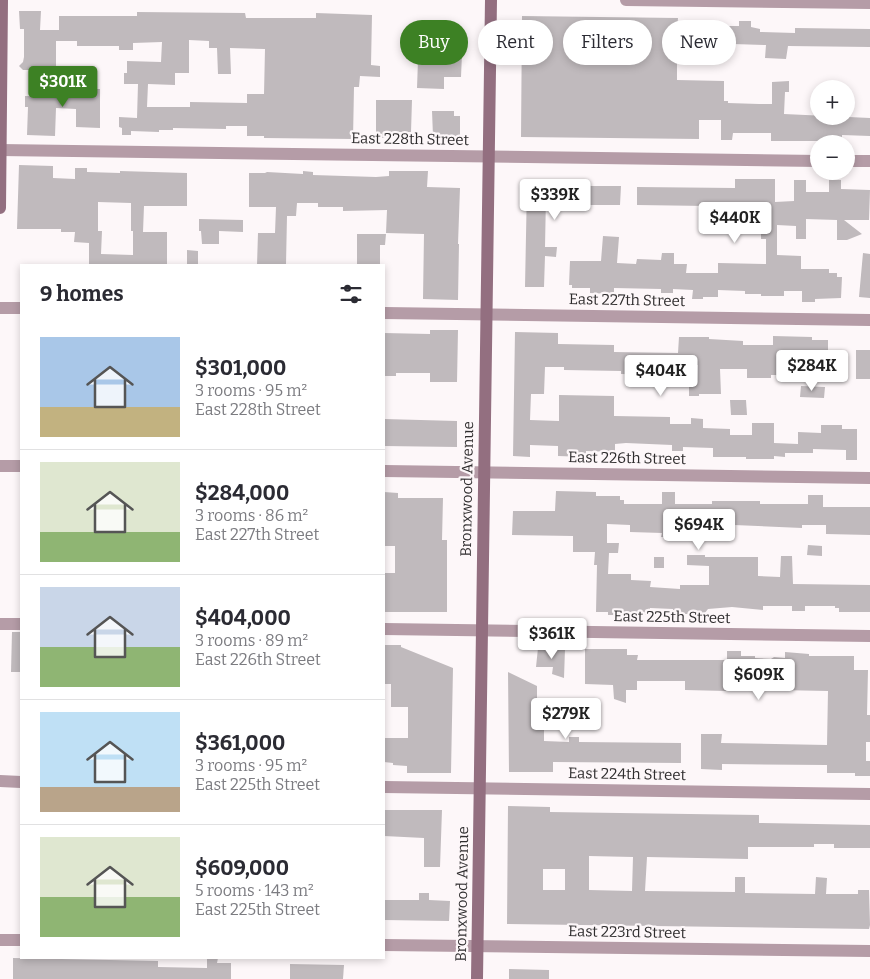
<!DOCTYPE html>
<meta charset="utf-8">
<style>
:root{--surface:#fff;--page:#f2f2f3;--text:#2b2b33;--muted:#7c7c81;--line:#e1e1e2;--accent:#3d8124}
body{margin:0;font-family:Bitter,serif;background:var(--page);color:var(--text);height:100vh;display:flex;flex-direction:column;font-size:19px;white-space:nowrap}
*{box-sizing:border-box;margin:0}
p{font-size:16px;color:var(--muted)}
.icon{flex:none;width:28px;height:28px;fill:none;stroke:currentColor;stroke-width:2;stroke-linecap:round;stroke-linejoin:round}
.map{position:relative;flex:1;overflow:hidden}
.details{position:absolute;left:20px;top:264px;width:365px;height:695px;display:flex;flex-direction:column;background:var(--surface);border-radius:0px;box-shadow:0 2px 8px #0003}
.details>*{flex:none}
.top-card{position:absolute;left:400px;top:20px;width:395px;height:45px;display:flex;gap:10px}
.buttons{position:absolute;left:810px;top:80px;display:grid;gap:10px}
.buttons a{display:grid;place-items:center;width:45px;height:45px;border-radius:50%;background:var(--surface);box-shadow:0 2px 8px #0003;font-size:25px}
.price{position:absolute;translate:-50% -42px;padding:0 11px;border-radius:5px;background:#fff;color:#222;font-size:16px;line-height:32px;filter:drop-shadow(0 1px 2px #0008)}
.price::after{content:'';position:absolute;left:50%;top:30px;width:15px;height:11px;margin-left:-8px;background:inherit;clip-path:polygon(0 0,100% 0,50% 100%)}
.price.current{background:var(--accent);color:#fff}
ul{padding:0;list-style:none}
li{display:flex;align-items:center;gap:15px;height:125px;padding:0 20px}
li+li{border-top:1px solid var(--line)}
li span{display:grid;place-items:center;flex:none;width:140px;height:100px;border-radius:0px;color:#555}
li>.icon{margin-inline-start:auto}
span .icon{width:60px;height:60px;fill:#fffc;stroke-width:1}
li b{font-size:21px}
h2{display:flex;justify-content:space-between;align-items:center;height:60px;padding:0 20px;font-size:21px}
.chip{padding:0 18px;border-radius:22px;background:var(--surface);box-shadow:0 2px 8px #0003;font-size:18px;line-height:45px}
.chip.current{background:var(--accent);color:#fff}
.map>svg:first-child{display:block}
.building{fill:#c0babd;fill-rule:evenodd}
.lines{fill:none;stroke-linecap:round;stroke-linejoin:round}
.street{stroke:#b59ca7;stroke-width:12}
.secondary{stroke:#936f80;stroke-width:12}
.labels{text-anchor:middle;stroke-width:4.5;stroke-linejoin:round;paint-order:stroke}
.street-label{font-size:15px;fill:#2f2d2e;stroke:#fdf7f9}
</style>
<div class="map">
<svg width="870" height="979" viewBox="0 0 870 979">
<rect width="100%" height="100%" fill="#fdf7f9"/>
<!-- building -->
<g class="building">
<path d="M19,11H41L40,30H59V16H137V12L245,13L246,18H316V13L372,15L371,65L380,66V77L360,76L359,87H354L353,139L264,138V136H247V126H226V129L173,128V130H159V132L131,131V135H122V128L119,127V117L137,118L138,84H124V73H127V61L161,62L162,42L133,43V50H119V46H77V41H56V70H23L19,66L23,62L24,57V29H20ZM189,40L209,41V48H217L218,74H231L230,48L265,49L264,94H247V103L190,102V107H147L148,84L175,85V73H189Z"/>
<path d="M522,16L678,18L677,29H707V26H739V21H751V27L760,29V32L795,33V28L870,29V47L788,46L786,59L765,58L766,45L733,44V51H715V58H677V80L724,81V101H728V103L759,104H772V82L789,81V92H785L784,114L870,118V136L842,135V143H830V141H771V133H733L732,140H721V120H699V139L521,137Z"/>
<path d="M420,53L462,54L461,77H444V89L417,88L418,60H420Z"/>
<path d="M62,72H72V89H100V128L76,127V109L56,108L55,136L27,135L28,107H25V96L62,97Z"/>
<path d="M376,100H412L411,132H388V138H376Z"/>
<path d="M432,111H454V116H460V136H458V142H446V136H433Z"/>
<path d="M19,165L53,166V178L75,179V168H87V172L120,173V171L187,173V206H144L143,232H167V265H89V243L74,242L75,232H61V229H17ZM98,202L131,203V231H133V255L101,254L102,231H98Z"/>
<path d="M303,171L313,172V175L376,177L389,176V171H428L427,187L460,188L458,244H459L458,300L423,299L424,234L386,233L387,210L343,211V207H318V203H297L296,216H287L286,265H257L258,233H275L276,207H249V173H265L267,172L303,174Z"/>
<path d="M735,179H775V202L794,201V180H806V192H829V180H841V189L870,190L869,220H844L862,234L847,240H837V220L806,219V239H796V226L777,225V255L801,256V269H829V273H837V277H842L841,298L815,299V302H802V291H784V296H761V294H745V291L718,290V297H703V299H692L693,290L673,289V293H661V289L614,288V294L590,293V288H572V285H569L570,261H601L603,236L619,237L617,263L636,264L637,259L661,260L662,253H674V264H687L686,273H718V263L766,264V239H761V234H745V222H761V204L727,202V206H718L717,213H707V206L637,205V187L735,188Z"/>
<path d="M560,181L573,182V186H621L620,205H577V197L546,196L545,247H557L556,257L545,256L544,287H525L527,185L560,186Z"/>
<path d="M199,219L243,220V232L219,231V244H202L201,231H199Z"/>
<path d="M357,234H386L385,245H380V265H357Z"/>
<path d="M187,250L198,251V265H187Z"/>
<path d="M863,253L870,254V298L859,297Z"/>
<path d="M430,330H458L457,382H430V373H396V376H384V333L430,334Z"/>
<path d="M515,332L558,333V344L614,345V352L678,353L679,337H709V339L743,341V345H773V336L812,337V340H828V375H819V365L800,364V375H771V378H747V369H720L721,394H699V396H689V385H697L698,365L666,364L665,375L621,374V371L564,370V367H545L544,394H531L530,420L559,421V395L614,396V416L670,417V424H691V418L703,419V428L730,429V435H752V423H774V443L798,444V432L821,433V425H842V429H857V460H846V450L813,449V453H785V457L774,456V459H746V457H713V448L683,447V451H672V445L626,443L615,444V452L586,451V457L558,456V446L530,445V457L513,456Z"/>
<rect x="856" y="350" width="14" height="29"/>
<path d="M801,386L825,387L824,398L800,397Z"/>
<path d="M730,400H746L747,415H731Z"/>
<path d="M384,419L457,421V447L384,446Z"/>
<path d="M556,491L596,492V496H620V500H624V504H662V492H675V504H712V501H760V504H808V495H823V507H870V535L826,534V525H802V528L734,525V532L675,533V537H661L662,533L630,532V525L607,524V543H619L618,553H609L608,574H631V580L651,581L650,587L680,589V585H709V566L687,565V555H705V557H758V576L780,577L781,556H792L793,584L870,585V612H839V608H835V606H805V611H792V606H763V610L732,607L708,609L704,614H683L673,612V609L650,608V615H639V612H618V615H608V612H596L597,565H594L595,552H573V536L512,535L513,511H555Z"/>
<path d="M384,492L398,493V498H443L442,540H447V612H384V573H395V546H384Z"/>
<path d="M808,545L822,546V556L807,555Z"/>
<rect x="654" y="557" width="10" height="11"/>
<path d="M12,632H21V672H11Z"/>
<path d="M384,645H401V647L453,668L451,773H407V766L393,765V763L384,762V738H408V707H391V684H384Z"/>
<path d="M538,648L565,649L564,678L552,674L553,667H536Z"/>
<path d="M585,649H627V655H638L637,660H727V651H741V656H755V658L771,659L774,657L785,658V652L809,654V656H854V670H868L867,715H870V742H866V761H870V776H855V773H827V765L722,764V770L701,769V734H722L721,743L827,745L828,691L778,690V686L747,685H726V691L685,690V681H637V690H626V703L614,699L613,685L585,684Z"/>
<path d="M508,672L537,686V716H544V741L569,742V737H579V742L681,743V763L553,762V772H509Z"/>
<path d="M508,806L550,807V812L759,815V823L870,825V848H834V844H814V847H748V859L647,857L645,891L735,892V877H745V893L815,894L816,877L827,878L826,894H858V890H869L870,925L869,929L507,924ZM589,856L633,857L632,891L589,890ZM543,869H565V890H543Z"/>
<path d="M384,810H442L440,867H424V838L384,836Z"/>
<path d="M419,893H429V900L450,901L449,921L384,920V900H419Z"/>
<path d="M13,958L158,961V967L207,968V958H218L217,963H231V979H13Z"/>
<path d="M290,964L344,965L343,979H290Z"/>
<path d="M509,969L549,970V979H509Z"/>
</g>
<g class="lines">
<!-- street -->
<g class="street">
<path d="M626,0L870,3"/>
<path d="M0,150L819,161"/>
<path d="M846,161H870"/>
<path d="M0,308H21"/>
<path d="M384,313L870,320"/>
<path d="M0,466H21"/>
<path d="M384,471L870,478"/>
<path d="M0,624H21"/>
<path d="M384,629L870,636"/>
<path d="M0,781L21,782"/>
<path d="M384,787L870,794"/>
<path d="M0,940H21"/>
<path d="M384,945L870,951"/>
</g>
<!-- secondary -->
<g class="secondary">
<path d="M0,208L2,0"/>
<path d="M477,979L491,0"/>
</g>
</g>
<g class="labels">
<!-- street labels -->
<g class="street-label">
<text transform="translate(410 139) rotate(1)" y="5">East 228th Street</text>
<text transform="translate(627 300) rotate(1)" y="5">East 227th Street</text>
<text transform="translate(627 458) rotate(1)" y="5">East 226th Street</text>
<text transform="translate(467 489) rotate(-89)" y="5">Bronxwood Avenue</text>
<text transform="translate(672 617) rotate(1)" y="5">East 225th Street</text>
<text transform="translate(627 774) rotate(1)" y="5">East 224th Street</text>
<text transform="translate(462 894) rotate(-89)" y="5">Bronxwood Avenue</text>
<text transform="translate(627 932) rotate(1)" y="5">East 223rd Street</text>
</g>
</g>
</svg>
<div class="buttons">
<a>+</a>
<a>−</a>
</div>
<b class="price current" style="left:63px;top:108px">$301K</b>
<b class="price" style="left:555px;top:221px">$339K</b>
<b class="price" style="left:735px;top:244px">$440K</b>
<b class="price" style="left:812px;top:392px">$284K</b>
<b class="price" style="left:661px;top:397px">$404K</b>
<b class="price" style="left:699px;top:551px">$694K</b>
<b class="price" style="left:552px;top:660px">$361K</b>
<b class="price" style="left:759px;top:701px">$609K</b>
<b class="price" style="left:566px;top:740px">$279K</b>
<div class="top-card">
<a class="chip current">Buy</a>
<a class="chip">Rent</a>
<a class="chip">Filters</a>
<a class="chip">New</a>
</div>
<section class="details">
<h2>9 homes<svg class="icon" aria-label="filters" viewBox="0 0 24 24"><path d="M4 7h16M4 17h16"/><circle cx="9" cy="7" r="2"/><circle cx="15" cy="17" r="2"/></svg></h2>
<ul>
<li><span style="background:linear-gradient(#a9c7e8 70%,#c2b280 0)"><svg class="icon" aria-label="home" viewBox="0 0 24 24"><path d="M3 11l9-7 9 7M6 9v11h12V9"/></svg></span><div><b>$301,000</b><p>3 rooms · 95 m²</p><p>East 228th Street</p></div></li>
<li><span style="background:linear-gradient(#dfe7d0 70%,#8fb573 0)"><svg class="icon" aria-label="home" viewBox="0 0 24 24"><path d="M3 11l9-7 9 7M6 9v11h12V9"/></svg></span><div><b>$284,000</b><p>3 rooms · 86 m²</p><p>East 227th Street</p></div></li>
<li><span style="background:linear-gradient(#c9d6e8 60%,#8fb573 0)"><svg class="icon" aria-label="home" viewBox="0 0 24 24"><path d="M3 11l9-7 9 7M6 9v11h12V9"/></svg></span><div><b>$404,000</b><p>3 rooms · 89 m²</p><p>East 226th Street</p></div></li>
<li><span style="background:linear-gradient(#bfe0f5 75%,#b9a48a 0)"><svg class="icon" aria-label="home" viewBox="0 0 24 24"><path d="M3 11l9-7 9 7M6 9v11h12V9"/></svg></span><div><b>$361,000</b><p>3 rooms · 95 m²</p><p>East 225th Street</p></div></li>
<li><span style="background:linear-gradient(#dfe7d0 60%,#8fb573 0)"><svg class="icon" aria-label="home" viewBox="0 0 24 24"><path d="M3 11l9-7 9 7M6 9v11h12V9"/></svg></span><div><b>$609,000</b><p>5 rooms · 143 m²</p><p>East 225th Street</p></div></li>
</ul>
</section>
</div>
